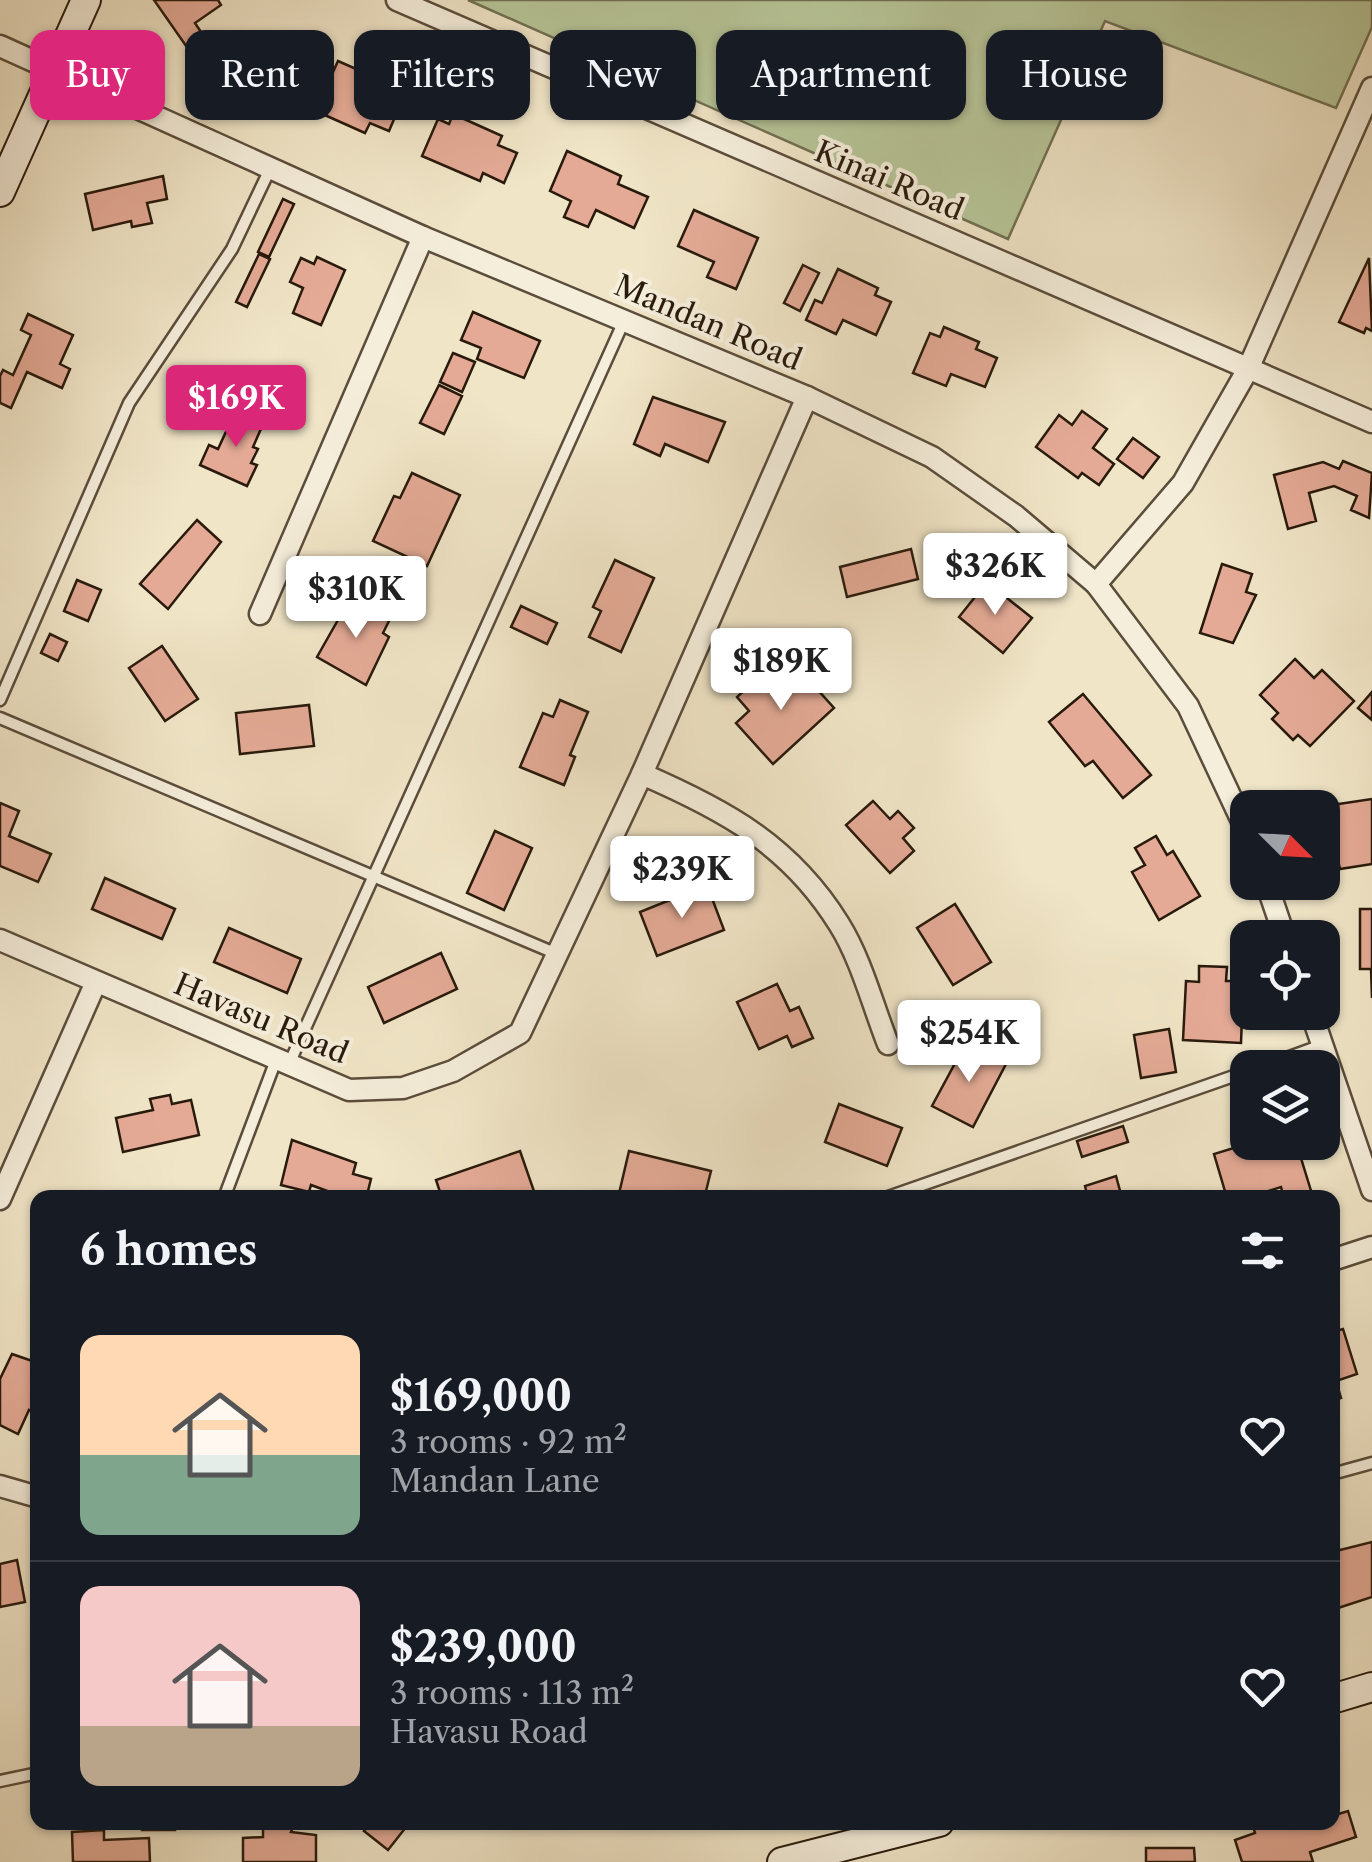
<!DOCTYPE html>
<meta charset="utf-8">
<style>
:root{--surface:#171b24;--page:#242831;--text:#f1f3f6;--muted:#9ea1a6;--line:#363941;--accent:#db2777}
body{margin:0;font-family:"Libre Caslon Text",serif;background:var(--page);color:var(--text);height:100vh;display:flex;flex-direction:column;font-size:38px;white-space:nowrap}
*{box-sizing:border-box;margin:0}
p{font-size:32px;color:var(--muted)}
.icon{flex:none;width:55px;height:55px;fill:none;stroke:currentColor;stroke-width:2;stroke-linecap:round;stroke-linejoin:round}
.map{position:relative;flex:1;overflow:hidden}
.details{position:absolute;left:30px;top:1190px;width:1310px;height:640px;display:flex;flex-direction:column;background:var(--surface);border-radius:20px;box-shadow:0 2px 8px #0004}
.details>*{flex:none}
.banner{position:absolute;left:30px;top:30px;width:1312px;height:90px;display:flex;gap:20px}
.needle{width:65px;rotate:114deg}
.buttons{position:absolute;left:1230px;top:790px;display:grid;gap:20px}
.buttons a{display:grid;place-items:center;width:110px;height:110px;border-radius:20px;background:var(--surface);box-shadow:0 2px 8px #0004;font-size:50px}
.price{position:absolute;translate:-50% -85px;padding:0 22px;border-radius:10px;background:#fff;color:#222;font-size:32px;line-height:65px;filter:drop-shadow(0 2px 5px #0008)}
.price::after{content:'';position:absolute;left:50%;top:60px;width:30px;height:22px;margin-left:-15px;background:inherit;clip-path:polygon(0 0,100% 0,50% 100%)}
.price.on{background:var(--accent);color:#fff}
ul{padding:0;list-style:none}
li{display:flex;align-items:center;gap:30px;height:250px;padding:0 50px}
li+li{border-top:2px solid var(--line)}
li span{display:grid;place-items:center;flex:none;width:280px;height:200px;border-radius:20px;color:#555}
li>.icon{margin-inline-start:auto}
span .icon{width:120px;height:120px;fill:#fffc;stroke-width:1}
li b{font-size:42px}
h2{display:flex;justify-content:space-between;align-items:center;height:120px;padding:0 50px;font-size:42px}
.tag{padding:0 35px;border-radius:20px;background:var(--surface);box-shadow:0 2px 8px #0004;font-size:35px;line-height:90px}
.tag.on{background:var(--accent);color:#fff}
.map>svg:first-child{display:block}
.green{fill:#b7c598;stroke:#707052;stroke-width:2.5}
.building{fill:#e4aa96;stroke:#291a0c;stroke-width:2.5}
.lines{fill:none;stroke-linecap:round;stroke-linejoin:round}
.lane-casing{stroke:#5b4d3b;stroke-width:15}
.street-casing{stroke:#5b4d3b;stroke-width:25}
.secondary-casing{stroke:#291a0c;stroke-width:32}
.lane{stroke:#f5eedb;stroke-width:10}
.street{stroke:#f5eedb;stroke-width:20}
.secondary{stroke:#f5eedb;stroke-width:28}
.labels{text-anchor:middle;stroke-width:8;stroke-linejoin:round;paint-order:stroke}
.street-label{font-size:30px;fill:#291a0c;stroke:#f5eedb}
</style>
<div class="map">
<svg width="1372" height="1862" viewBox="0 0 1372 1862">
<rect width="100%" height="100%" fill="#f0e5c7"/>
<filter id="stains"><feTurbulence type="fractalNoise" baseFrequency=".002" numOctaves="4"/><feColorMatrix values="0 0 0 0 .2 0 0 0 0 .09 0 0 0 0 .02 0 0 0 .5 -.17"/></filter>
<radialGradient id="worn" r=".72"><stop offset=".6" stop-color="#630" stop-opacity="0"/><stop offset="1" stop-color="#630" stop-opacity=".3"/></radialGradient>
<!-- green -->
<path class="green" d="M468,0H1372V27L1336,108L1105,21L1008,239Z"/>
<!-- building -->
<g class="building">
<path d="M154,0H218L221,5L195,23L207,41L191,53Z"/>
<path d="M482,59L520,75L508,104L470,88Z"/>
<path d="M338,61L379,79L375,86L403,98L389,131L370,123L365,133L318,112L323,100L308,94L320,66L333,72Z"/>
<path d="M453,114L502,136L498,145L517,153L504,183L483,173L480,181L422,156L438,119L449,124Z"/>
<path d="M567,151L621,176L618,184L648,197L634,228L596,210L588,227L564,217L571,201L550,191Z"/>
<path d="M163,176L167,199L147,203L152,223L132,227L131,221L93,230L85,194Z"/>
<path d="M283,199L294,204L269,257L258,252Z"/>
<path d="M694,210L758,238L736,289L707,277L714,262L678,246Z"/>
<path d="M259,254L270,259L247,307L236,302Z"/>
<path d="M317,257L345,270L321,325L293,313L303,288L290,282L301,258L314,264Z"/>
<path d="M1369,258L1372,331L1366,328L1364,333L1339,322Z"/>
<path d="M803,265L819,273L800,311L784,303Z"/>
<path d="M838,269L878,288L875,295L891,302L876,335L843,320L836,334L806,320L815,300L822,303Z"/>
<path d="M473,312L540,341L524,378L477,359L481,348L461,340Z"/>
<path d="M28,314L73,335L60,364L70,369L62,388L27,372L11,408L0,403V376L3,370L13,375L31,335L21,330Z"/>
<path d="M944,327L979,342L976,349L997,358L985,387L951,374L946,386L913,373L930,333L940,337Z"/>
<path d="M453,353L475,362L462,392L440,382Z"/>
<path d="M439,385L462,396L444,434L420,423Z"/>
<path d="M653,397L725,422L708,462L665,444L660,456L634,444Z"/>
<path d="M236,410L264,422L253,447L258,449L251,463L257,465L247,486L200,465L209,445L218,449Z"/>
<path d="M1082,411L1107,429L1093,448L1114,464L1099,485L1082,473L1078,478L1036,447L1059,415L1072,425Z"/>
<path d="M1133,438L1159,457L1143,478L1117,459Z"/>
<path d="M1343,461L1372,473L1369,518L1351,510L1357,496L1334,486L1309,493L1316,521L1288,529L1274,475L1323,462L1339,469Z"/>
<path d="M412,473L460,495L427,566L373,541L394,496L400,498Z"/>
<path d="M197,520L221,542L168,609L140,584Z"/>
<path d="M911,549L918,579L847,597L840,567Z"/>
<path d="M615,560L654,578L621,652L589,637L601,611L593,607Z"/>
<path d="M1222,564L1252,574L1246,592L1256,595L1233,643L1200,633Z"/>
<path d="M77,580L101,590L88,621L64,611Z"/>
<path d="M987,582L1032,618L1003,653L959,617Z"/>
<path d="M351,597L390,619L383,633L389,637L366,685L317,657Z"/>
<path d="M521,606L557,623L547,644L511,627Z"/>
<path d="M50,634L67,642L58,661L41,653Z"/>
<path d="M162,646L198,699L165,721L129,668Z"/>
<path d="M1295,659L1314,678L1322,670L1354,701L1310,746L1298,735L1293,740L1272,719L1278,713L1260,695Z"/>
<path d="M798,668L834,708L773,764L736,723L749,711L737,697L764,672L777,687Z"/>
<path d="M1372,692V720L1358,708Z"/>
<path d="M1083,694L1151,775L1123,798L1093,761L1085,766L1049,722Z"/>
<path d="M560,700L588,712L570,755L575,757L564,785L520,767L543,713L553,717Z"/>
<path d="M309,705L314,746L240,754L236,713Z"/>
<path d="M1372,799V864L1340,869L1325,806Z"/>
<path d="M873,801L890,819L898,811L914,828L903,838L914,851L890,873L846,825Z"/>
<path d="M0,803L19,811L9,836L51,854L38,882L0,866Z"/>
<path d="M495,831L532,848L504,910L467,893Z"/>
<path d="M1156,836L1167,855L1173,851L1200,896L1159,920L1132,872L1145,865L1135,848Z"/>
<path d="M105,878L175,909L162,939L92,909Z"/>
<path d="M707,885L724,930L657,956L640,912Z"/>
<path d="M955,904L991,962L953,985L917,928Z"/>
<path d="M1360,909H1372V998L1371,969H1360Z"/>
<path d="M229,928L301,959L287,993L214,962Z"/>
<path d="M441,953L457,989L384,1023L368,987Z"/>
<path d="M1199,966L1227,967L1226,981H1234L1233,1016L1242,1017L1241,1043L1183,1040L1186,981L1199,982Z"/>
<path d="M777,984L790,1011L799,1007L813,1038L792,1047L787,1036L759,1049L737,1002Z"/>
<path d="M1169,1029L1176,1072L1141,1078L1134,1035Z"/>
<path d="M966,1043L1006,1064L973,1127L932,1106Z"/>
<path d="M170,1095L172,1104L191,1100L199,1135L123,1152L116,1118L153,1110L150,1099Z"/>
<path d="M839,1104L902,1128L887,1166L825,1142Z"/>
<path d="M1123,1126L1128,1142L1082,1157L1077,1141Z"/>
<path d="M292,1140L356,1163L353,1174L371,1179L367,1195L376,1198H346L311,1185L309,1192L281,1185Z"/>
<path d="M1253,1142H1296L1312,1194L1284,1198L1281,1187L1259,1194L1260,1198H1227L1214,1154Z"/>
<path d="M520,1151L536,1197L442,1198L436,1180Z"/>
<path d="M629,1151L711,1171L705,1195L618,1198Z"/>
<path d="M1116,1176L1122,1198H1088L1085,1186Z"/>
<path d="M1343,1329L1357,1374L1336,1381L1341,1398L1332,1401V1332Z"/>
<path d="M12,1354L38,1363V1414L29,1410L18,1434L0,1425V1379Z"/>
<path d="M1372,1542V1597L1332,1610V1552Z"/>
<path d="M17,1560L25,1602L0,1607V1564Z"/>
<path d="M1348,1811L1356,1837L1310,1852L1313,1862H1242L1235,1840L1255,1833L1252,1822H1300L1301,1826L1332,1822V1816Z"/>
<rect x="142" y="1822" width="33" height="8"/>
<path d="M263,1822H295L291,1832L316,1835V1862H243V1838L263,1837Z"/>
<path d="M371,1822H410L388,1850L364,1831Z"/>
<path d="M104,1830V1840L149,1838L150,1862H73L72,1832Z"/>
<path d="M1146,1848H1194L1195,1862H1146Z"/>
</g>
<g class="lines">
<!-- lane casing -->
<g class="lane-casing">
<g id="lane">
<path d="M0,700L129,403L232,249L270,169"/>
<path d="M0,718L557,954"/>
<path d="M289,1064L624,321"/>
<path d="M1259,1068L1322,1045"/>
<path d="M224,1198L276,1060"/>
<path d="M885,1198L1248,1071"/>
<path d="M1332,1474L1372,1463"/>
<path d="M0,1781L38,1773"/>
</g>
</g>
<!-- street casing -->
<g class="street-casing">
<g id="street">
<path d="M397,0L1372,422"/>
<path d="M0,46L423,237L807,397L932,457L1016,516L1096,584L1188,706L1248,834"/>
<path d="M1096,584L1183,483L1248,369L1372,88"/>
<path d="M260,614L423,237"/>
<path d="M642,774C725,810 790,845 839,924C861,959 873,1006 888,1044"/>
<path d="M1266,882L1285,938"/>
<path d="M0,940L349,1090L403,1088L453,1071L520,1033L642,774L807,397"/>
<path d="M1311,1012L1372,1190"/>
<path d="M0,1199L96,982"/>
<path d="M1332,1260L1372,1247"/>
<path d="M0,1486L38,1497"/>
</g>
</g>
<!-- secondary casing -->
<g class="secondary-casing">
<g id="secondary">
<path d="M0,192L86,0"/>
<path d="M1332,1699L1372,1687"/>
<path d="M782,1862L939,1822"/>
</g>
</g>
<!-- lane -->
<use href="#lane" class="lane"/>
<!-- street -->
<use href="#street" class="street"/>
<!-- secondary -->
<use href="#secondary" class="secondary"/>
</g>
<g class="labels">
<!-- street labels -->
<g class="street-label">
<text transform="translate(889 181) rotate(23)" y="10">Kinai Road</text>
<text transform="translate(708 323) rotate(23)" y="10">Mandan Road</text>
<text transform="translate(261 1019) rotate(23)" y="10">Havasu Road</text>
</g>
</g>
<rect width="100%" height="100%" filter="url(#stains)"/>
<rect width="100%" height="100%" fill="url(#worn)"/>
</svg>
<div class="buttons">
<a><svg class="needle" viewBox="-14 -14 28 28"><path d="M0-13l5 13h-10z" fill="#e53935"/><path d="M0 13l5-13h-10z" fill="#9ea1a6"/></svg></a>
<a><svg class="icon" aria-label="locate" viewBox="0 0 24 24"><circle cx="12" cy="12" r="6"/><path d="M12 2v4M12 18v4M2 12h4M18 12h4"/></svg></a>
<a><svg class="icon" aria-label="layers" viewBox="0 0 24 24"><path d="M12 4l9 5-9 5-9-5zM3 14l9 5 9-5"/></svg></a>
</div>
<b class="price on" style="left:236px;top:450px">$169K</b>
<b class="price" style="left:995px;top:618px">$326K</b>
<b class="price" style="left:356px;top:641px">$310K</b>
<b class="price" style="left:781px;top:713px">$189K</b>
<b class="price" style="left:682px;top:921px">$239K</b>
<b class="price" style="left:969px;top:1085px">$254K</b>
<div class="banner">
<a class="tag on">Buy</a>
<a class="tag">Rent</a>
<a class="tag">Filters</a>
<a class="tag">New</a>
<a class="tag">Apartment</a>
<a class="tag">House</a>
</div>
<section class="details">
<h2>6 homes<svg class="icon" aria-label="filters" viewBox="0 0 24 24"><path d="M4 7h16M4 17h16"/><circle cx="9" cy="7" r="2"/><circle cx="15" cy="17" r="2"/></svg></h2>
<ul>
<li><span style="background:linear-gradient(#ffd9b3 60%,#7fa58c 0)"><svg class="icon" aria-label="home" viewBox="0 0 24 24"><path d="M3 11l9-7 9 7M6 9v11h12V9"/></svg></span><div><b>$169,000</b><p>3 rooms · 92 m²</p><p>Mandan Lane</p></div><svg class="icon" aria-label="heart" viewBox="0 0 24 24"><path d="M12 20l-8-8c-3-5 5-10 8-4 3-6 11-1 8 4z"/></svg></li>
<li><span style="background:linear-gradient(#f6c9c9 70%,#b9a48a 0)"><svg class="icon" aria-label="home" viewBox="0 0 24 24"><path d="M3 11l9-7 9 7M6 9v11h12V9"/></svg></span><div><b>$239,000</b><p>3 rooms · 113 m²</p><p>Havasu Road</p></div><svg class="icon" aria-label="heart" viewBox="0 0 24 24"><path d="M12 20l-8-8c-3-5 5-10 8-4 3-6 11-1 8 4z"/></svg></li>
</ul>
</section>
</div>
